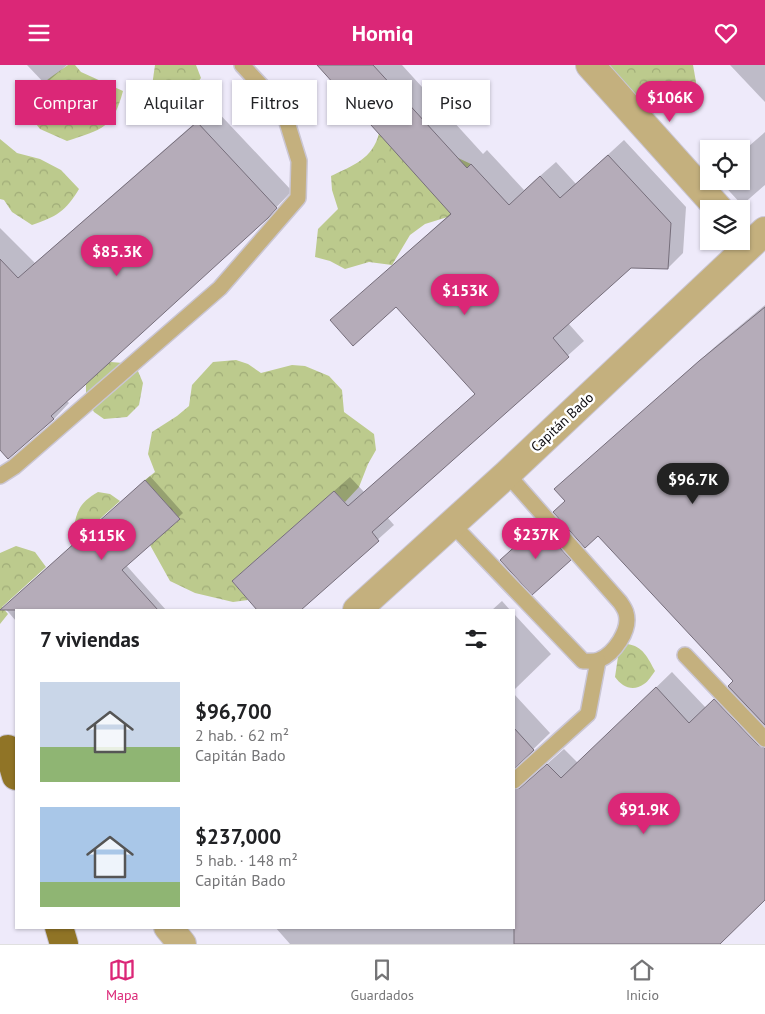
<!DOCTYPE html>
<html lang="es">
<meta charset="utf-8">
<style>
:root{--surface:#fff;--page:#f6f6f6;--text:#202124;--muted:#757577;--line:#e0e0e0;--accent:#db2777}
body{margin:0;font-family:"PT Sans",sans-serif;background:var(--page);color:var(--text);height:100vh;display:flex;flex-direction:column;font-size:19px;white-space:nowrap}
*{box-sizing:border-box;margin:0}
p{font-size:16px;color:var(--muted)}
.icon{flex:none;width:28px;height:28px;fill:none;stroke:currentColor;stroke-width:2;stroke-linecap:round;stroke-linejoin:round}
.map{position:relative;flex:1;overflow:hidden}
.panel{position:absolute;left:15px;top:544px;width:500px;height:320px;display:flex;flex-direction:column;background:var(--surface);border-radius:0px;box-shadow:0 1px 4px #0004}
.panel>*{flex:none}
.hud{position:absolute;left:15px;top:15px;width:500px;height:45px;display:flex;gap:10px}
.buttons{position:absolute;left:700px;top:75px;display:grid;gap:10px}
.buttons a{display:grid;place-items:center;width:50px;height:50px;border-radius:0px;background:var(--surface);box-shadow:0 1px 4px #0004;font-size:25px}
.price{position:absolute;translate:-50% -42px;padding:0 11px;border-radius:18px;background:var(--accent);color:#fff;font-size:16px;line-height:32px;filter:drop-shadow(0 1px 2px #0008)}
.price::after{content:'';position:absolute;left:50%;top:30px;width:15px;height:11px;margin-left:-8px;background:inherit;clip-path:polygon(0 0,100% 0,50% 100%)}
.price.selected{background:#222;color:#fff}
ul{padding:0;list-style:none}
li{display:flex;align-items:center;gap:15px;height:125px;padding:0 25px}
li span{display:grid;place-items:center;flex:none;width:140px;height:100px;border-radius:0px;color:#555}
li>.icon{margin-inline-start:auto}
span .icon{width:60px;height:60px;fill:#fffc;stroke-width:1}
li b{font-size:21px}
h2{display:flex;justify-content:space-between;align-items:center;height:60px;padding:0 25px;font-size:21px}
.tag{padding:0 18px;border-radius:0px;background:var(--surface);box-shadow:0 1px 4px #0004;font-size:18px;line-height:45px}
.tag.selected{background:var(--accent);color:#fff}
header{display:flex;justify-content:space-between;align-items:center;height:65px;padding:0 25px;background:var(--accent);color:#fff;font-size:22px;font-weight:700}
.tab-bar{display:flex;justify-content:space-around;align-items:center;height:70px;border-top:1px solid var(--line);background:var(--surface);font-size:14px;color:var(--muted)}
.tab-bar a{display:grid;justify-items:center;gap:2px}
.tab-bar .selected{color:var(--accent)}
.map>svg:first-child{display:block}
.forest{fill:url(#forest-crowns)}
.shadow{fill:#0003}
.building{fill:#b5acb9;stroke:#766e7b}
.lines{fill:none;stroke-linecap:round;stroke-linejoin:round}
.service-casing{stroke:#cac6d4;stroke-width:18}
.minor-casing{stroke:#cac6d4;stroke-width:30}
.tertiary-casing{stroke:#cac6d4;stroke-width:30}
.trunk-casing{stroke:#cac6d4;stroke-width:30}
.service{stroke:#c4b07e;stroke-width:15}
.minor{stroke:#c4b07e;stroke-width:28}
.tertiary{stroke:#c4b07e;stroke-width:28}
.trunk{stroke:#907426;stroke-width:28}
.labels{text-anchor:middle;stroke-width:5;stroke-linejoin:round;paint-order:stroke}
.street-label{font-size:14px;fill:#0c0a0f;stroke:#fff}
</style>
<header><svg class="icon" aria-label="menu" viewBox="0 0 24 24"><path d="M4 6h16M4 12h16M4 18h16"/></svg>Homiq<svg class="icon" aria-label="heart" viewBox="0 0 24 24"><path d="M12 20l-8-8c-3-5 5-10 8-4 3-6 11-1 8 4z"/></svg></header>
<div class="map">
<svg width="765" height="879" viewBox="0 0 765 879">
<defs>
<pattern id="forest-crowns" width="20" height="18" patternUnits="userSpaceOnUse" patternTransform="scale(1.25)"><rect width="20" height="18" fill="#bcca8d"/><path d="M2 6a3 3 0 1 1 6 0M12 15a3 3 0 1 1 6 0" fill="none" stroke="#a0ac78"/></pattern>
</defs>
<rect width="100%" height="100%" fill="#eeeafa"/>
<!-- forest -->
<g class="forest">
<path d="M68,0H75L81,7L123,26C113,64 102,64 67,76L40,64L25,45C35,21 47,15 68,0Z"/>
<path d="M155,0H196L201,13L189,29L169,31L152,21Z"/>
<path d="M597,0H693L696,17V28L687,42L670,49L631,39Z"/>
<path d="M379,68L456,92L471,99L454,150L425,159L410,170L392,200L369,197L345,204L330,196L315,192L318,164L338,144L332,125L331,111C352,101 373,94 379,68Z"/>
<path d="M0,74L17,88L40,94L61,105L79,124C66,146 56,152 32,160L12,147L4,135L0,134Z"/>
<path d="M236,295L248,299L261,308L292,300L305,301L329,311L342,325L344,347L374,369L376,385L368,399L359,422L345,437L334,426L232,516L248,535L233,537L195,528L170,516L150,480L180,454L145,415L155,407L148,389L152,367L177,351L189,341L192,320L213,297Z"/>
<path d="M111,297L135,299L143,318L139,340L127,352L104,354L94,347L86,332V312L95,300Z"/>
<path d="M98,427L110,429L120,436L82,470L74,463C76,445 82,436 98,427Z"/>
<path d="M16,481L35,487L46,502L2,542L8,549L0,559V488Z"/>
<path d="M627,579C643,581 648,593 655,606C652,610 648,617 644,619C633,627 622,622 615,612L619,585Z"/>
</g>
<!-- shadow -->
<g class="shadow">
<path d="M27,0H67L45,19Z"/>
<path d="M333,0H402L483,89L487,85L524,125L556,97L576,119L624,75L686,142L683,188L668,203L630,201L568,258L584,276L387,452L394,460L299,545H259L249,501L350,412L364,427L476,328L397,240L332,255L451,148Z"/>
<path d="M730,0H765V37Z"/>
<path d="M213,42L292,126L267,152L66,335L69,338L54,354L8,393L0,384V163L35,198Z"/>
<path d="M765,67V120L742,140L720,116H741V88Z"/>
<path d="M765,240V834L718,879H290L275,862H514V629L550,668L521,696V702L527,709L533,710L538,707L564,684L578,698L672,607L706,643L735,616L556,424L717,280Z"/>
<path d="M150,411L183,448L126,500L166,545H16V556L4,542Z"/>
<path d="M549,451L579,485L570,494L511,486Z"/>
<path d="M502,536L510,545H492Z"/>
<path d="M514,549L551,589L514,625Z"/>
</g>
<!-- building -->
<g class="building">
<path d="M317,0H373L467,103L471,99L509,140L540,111L560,133L608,90L671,158L668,204L631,203L553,273L569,292L372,467L379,476L301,545H257L232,516L334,426L348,441L475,329L396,242L353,281L330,255L451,149Z"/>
<path d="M197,57L277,143L268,153L51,351L54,354L8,394L0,385V194L18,213Z"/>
<path d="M765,242V660L728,621L733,616L598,471L585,483L553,447L565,436L554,424L699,296Z"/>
<path d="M145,415L180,454L122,505L158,545H0Z"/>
<path d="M539,460L571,495L532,530L500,495Z"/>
<path d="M656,622L689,658L714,634L758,680L765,683V835L720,879H514V725L520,723L547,699L561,713Z"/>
<path d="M514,663L534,685L514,704Z"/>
</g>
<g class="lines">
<!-- service casing -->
<g class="service-casing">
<g id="service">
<path d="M0,411L14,402L220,223L298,133L299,96L283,44L242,0"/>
<path d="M452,459L583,596C588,596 594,597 599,595C614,589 631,565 626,548C625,544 622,540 620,537L507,409"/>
<path d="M685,590L765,674"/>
<path d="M514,716L588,649L598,596"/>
</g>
</g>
<!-- minor casing -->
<g class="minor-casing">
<g id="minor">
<path d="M590,0L719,144"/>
<path d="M357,545L507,409L765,166"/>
</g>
</g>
<!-- tertiary casing -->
<g class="tertiary-casing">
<path id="tertiary" d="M168,862L182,879"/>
</g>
<!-- trunk casing -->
<g class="trunk-casing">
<g id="trunk">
<path d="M8,684L16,711"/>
<path d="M59,862L64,879"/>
</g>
</g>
<!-- service -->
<use href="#service" class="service"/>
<!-- minor -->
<use href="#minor" class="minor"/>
<!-- tertiary -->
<use href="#tertiary" class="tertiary"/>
<!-- trunk -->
<use href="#trunk" class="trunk"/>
</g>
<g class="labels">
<!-- street labels -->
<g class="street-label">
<text transform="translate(562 357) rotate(-43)" y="5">Capitán Bado</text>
</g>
</g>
</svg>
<div class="buttons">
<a><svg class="icon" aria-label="locate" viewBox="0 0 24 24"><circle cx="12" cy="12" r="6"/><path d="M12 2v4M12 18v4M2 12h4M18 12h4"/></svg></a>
<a><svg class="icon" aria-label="layers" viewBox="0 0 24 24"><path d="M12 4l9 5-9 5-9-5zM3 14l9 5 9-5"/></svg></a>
</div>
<b class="price" style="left:670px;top:58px">$106K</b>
<b class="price" style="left:117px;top:212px">$85.3K</b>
<b class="price" style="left:465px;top:251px">$153K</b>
<b class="price selected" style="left:693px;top:440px">$96.7K</b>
<b class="price" style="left:536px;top:495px">$237K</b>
<b class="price" style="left:102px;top:496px">$115K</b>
<b class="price" style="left:644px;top:770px">$91.9K</b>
<div class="hud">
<a class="tag selected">Comprar</a>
<a class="tag">Alquilar</a>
<a class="tag">Filtros</a>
<a class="tag">Nuevo</a>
<a class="tag">Piso</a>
</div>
<section class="panel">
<h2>7 viviendas<svg class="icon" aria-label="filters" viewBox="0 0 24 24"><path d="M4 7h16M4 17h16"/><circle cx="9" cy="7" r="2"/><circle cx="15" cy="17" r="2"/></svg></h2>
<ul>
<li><span style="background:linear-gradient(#c9d6e8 65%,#8fb573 0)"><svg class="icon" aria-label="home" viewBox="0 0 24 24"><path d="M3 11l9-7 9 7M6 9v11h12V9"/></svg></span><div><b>$96,700</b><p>2 hab. · 62 m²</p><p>Capitán Bado</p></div></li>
<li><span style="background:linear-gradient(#a9c7e8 75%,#8fb573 0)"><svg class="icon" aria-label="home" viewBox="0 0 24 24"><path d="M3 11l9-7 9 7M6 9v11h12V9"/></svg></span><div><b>$237,000</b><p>5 hab. · 148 m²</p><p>Capitán Bado</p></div></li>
</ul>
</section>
</div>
<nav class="tab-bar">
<a class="selected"><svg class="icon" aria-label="map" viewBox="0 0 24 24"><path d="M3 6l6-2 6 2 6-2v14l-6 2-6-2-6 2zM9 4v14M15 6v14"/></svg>Mapa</a>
<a><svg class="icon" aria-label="saved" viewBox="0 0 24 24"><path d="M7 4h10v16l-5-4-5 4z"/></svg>Guardados</a>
<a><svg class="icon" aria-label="home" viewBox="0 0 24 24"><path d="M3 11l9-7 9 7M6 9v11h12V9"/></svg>Inicio</a>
</nav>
